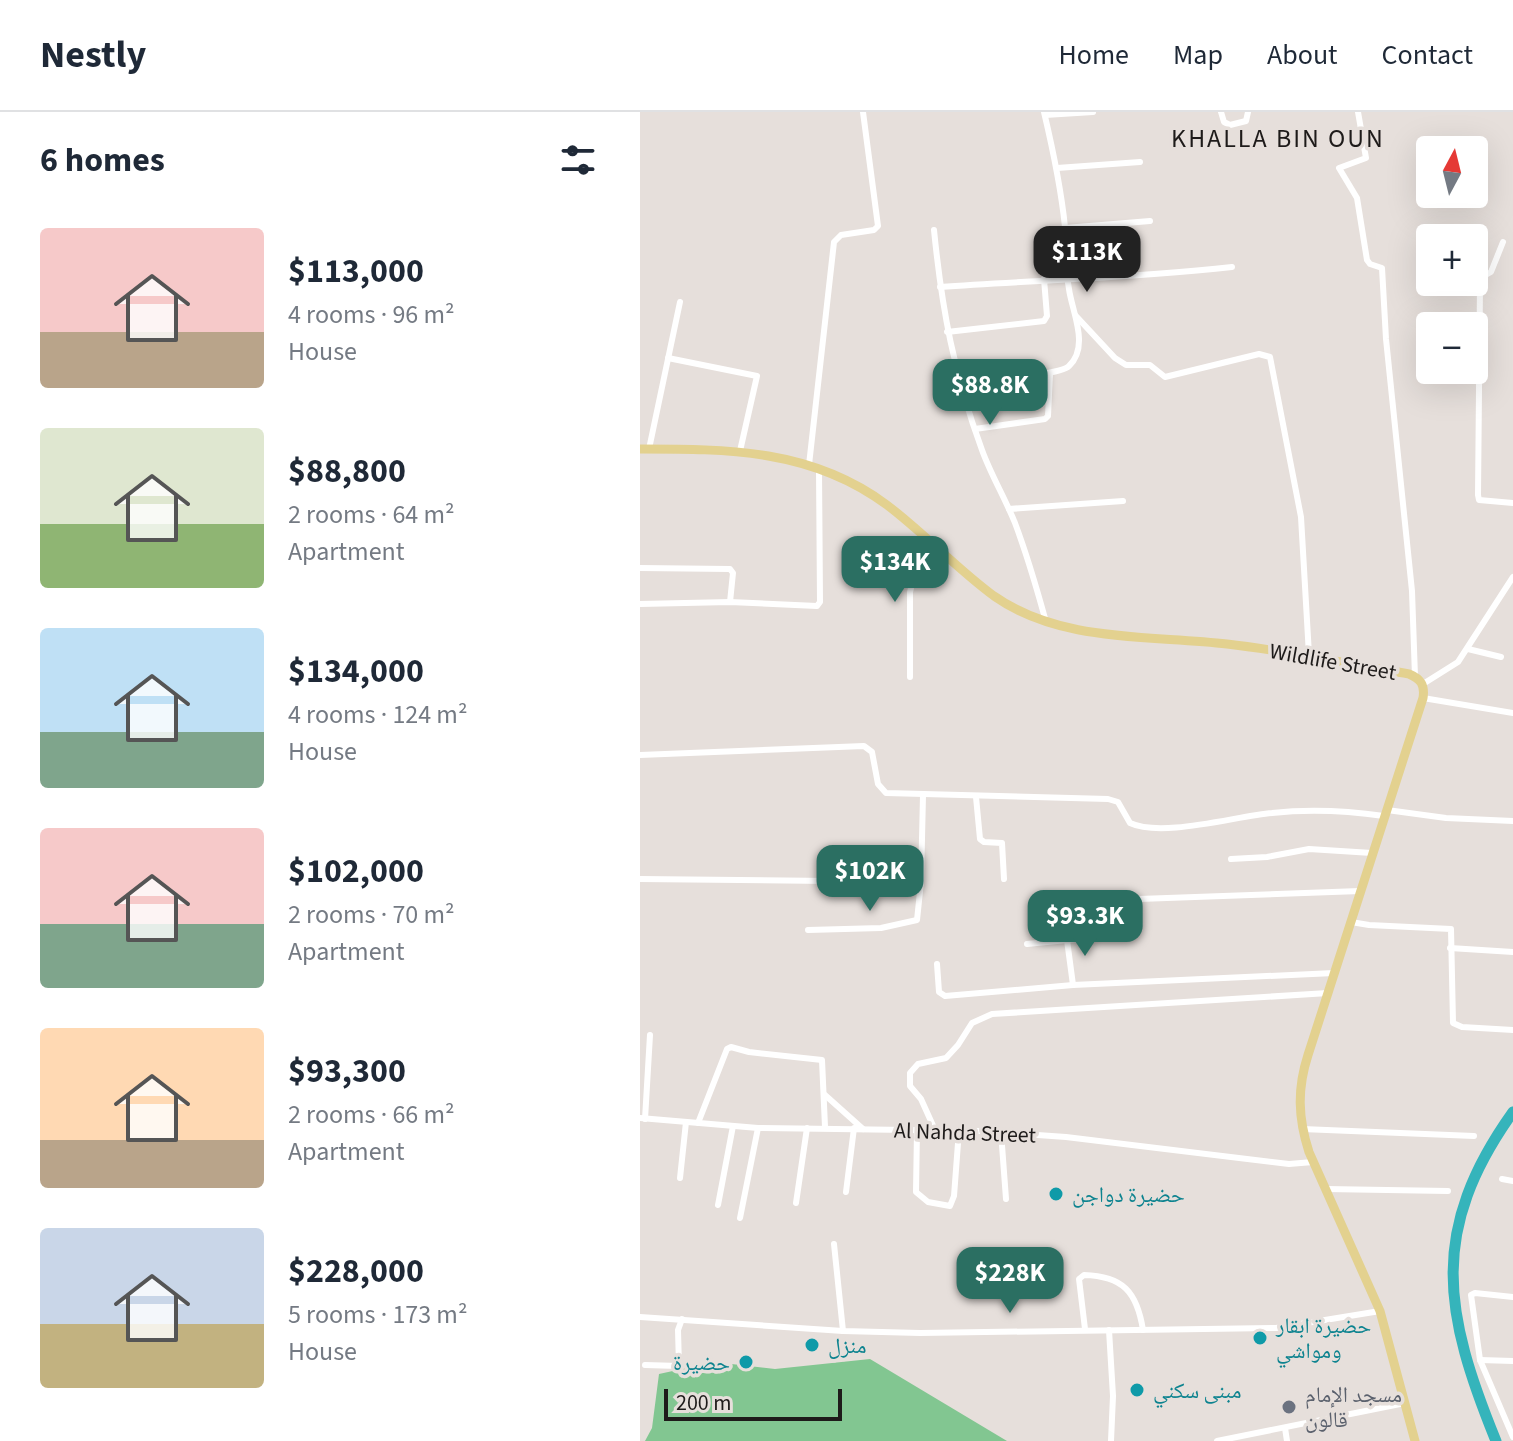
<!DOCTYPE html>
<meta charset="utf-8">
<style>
:root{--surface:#fff;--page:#f6f6f7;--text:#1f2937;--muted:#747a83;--line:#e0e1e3;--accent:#2b6f62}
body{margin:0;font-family:"Source Sans 3","Noto Naskh Arabic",sans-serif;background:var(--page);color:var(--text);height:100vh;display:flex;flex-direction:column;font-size:30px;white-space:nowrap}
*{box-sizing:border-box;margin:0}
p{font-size:26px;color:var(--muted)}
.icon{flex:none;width:44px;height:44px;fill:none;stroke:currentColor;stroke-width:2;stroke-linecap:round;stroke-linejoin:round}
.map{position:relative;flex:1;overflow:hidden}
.drawer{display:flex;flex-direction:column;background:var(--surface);width:640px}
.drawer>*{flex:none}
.needle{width:52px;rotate:7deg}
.tools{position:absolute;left:776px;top:24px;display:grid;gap:16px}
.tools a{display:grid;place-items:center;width:72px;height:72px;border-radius:8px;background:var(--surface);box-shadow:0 8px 32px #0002;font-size:40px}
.scale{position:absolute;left:24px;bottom:20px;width:178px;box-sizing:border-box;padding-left:8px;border:4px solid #1e1b1a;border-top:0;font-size:22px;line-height:28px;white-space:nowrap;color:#1e1b1a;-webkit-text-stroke:6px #e6dfdb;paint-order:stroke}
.price{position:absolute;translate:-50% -68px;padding:0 18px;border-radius:16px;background:var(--accent);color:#fff;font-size:26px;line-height:52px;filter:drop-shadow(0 2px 4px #0008)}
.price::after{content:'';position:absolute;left:50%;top:48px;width:24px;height:18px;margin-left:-12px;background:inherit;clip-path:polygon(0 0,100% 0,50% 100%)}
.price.selected{background:#222;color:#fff}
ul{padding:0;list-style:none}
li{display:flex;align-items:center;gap:24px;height:200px;padding:0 40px}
li span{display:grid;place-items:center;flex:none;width:224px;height:160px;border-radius:8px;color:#555}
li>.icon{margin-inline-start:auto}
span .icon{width:96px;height:96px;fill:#fffc;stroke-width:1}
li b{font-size:34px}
h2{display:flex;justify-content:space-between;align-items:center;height:96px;padding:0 40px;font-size:34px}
header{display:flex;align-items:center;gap:48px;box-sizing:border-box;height:112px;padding:0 40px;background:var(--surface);border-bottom:2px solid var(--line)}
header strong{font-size:38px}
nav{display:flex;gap:44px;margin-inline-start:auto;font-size:28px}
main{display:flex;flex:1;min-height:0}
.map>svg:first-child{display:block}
.green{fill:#82c691}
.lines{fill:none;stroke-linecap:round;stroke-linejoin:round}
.river{stroke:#35b4bb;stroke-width:11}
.minor{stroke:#fff;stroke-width:6}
.primary{stroke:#e3d18f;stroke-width:9}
.culture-dot{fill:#0f9aa8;stroke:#e6dfdb;stroke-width:3}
.worship-dot{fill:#6b7280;stroke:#e6dfdb;stroke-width:3}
.labels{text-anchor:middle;stroke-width:7;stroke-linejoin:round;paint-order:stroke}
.street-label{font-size:22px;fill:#1e1b1a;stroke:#e6dfdb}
.culture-label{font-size:22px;fill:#0d838f;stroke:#e6dfdb;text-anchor:start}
.worship-label{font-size:22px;fill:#5b616d;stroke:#e6dfdb;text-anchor:start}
.quarter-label{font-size:26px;letter-spacing:2px;fill:#1e1b1a;stroke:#e6dfdb}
</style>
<header>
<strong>Nestly</strong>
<nav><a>Home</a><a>Map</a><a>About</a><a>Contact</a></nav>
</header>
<main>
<section class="drawer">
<h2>6 homes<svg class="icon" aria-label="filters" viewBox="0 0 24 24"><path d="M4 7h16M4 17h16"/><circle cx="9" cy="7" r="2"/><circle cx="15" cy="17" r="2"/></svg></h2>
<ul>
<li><span style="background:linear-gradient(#f6c9c9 65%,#b9a48a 0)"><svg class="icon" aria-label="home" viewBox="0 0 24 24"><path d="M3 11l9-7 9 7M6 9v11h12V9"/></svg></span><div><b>$113,000</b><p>4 rooms · 96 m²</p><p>House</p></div></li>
<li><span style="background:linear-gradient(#dfe7d0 60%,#8fb573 0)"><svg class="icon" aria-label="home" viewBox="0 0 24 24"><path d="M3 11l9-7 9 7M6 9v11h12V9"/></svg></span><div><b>$88,800</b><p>2 rooms · 64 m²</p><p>Apartment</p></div></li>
<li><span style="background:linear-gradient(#bfe0f5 65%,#7fa58c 0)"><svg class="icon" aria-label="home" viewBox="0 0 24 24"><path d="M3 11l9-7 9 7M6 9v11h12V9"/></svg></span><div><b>$134,000</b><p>4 rooms · 124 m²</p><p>House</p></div></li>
<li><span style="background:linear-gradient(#f6c9c9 60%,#7fa58c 0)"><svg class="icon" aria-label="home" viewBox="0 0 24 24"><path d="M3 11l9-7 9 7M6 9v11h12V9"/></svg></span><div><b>$102,000</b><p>2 rooms · 70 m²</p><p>Apartment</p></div></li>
<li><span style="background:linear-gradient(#ffd9b3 70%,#b9a48a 0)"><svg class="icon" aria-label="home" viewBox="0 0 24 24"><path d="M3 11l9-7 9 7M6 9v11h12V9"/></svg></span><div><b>$93,300</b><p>2 rooms · 66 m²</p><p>Apartment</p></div></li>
<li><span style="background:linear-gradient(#c9d6e8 60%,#c2b280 0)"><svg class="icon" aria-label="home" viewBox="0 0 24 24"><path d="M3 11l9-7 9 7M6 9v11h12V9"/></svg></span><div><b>$228,000</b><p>5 rooms · 173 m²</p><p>House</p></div></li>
</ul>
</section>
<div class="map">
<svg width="873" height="1329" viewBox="0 0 873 1329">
<rect width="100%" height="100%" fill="#e6dfdb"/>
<!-- green -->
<path class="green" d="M230,1247L367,1329H5L12,1316L19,1262L74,1250L135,1257Z"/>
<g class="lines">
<!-- river -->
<path class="river" d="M856,1329C804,1201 788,1119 873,1000"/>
<!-- minor -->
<g class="minor">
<path d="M581,0L584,10L590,13L606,9L608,0"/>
<path d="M718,0L726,46L699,56L717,86L727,148L730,152L742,156L746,227L772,479L775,565"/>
<path d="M405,3L453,0"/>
<path d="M417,56L500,50"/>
<path d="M425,116L510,109"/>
<path d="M294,118C302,198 314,262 342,338C351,363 365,386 375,411C387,443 397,477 406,510"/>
<path d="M863,130L851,160L842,165L840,172L838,383L839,388L873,391"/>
<path d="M300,175C397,168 495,166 592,155"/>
<path d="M436,204L475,246L486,253H510L525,265L619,242L630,245L661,405L669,543"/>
<path d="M307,220L404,209L407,204L404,167"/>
<path d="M28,246L117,264L100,339"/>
<path d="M321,271C340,268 420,264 429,254C450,234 432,200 429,177C425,157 427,136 425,115C421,76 413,38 404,0"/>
<path d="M335,317L405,307L408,304L410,261"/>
<path d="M9,337L40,190"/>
<path d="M169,353L194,130L201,123L234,118L238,114L223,0"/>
<path d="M369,397L483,389"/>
<path d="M0,456L90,457L93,461L90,490"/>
<path d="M0,492L90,490L177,494L180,490L179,357"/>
<path d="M828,537L861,545"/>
<path d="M270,565V480L284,424"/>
<path d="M783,572L818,550L873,465"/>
<path d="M783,586L873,601"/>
<path d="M0,643L224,634L232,640L238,672L246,681L468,687L478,690L490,711C522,726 596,704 632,701C668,697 709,699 744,704"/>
<path d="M336,685L340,727L344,730L362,731L364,767"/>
<path d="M747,698L806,706L873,709"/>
<path d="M591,747L627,745L669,737L732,741"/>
<path d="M0,767L281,770"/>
<path d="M499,787L720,779"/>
<path d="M711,810L729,813L811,817L813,911L822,915L873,918"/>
<path d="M168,818L241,816L277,808L281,770L283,683"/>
<path d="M387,832L427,828"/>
<path d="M810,836L873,840"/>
<path d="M297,852L299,880L305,884L433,873L694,861"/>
<path d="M433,873L427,828L463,825"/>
<path d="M185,983L223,1017"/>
<path d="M0,1006L118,1016L342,1019L426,1025L649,1052L673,1050"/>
<path d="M5,1007L10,923"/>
<path d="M58,1011L87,937L91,935L109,940L182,948L185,1015"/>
<path d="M662,1017L834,1024"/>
<path d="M277,1018L276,1080L288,1090L310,1094L314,1084L319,1018"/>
<path d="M295,1018L281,987L270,974V961L278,952L306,946L318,933L332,911L352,902L688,881"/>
<path d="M361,1020L366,1087"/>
<path d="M40,1066L46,1010"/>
<path d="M862,1067L873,1069"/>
<path d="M686,1077L808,1079"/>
<path d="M206,1080L214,1016"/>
<path d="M156,1091L167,1016"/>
<path d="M78,1093L93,1014"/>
<path d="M100,1106L118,1016"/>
<path d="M194,1132L203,1219"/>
<path d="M873,1185L835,1181L831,1183L840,1248L873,1325"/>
<path d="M0,1205L203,1219L280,1221L636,1216L740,1199"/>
<path d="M445,1217L439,1167L444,1163C483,1164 497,1180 503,1218"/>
<path d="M469,1218L473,1284L471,1329"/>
<path d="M840,1248L873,1249"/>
<path d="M5,1253L39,1254L38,1218L42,1207"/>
<path d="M645,1316L647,1329"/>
<path d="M577,1329L765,1291"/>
</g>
<!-- primary -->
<path class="primary" d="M0,337C88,337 172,337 247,393C284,421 316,456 354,484C421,531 509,523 587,532C648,539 709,552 769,562C781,567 785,573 783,586L668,943C657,977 658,1006 669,1040L740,1199L775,1329"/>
</g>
<!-- markers -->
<g class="culture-dot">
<circle cx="416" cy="1082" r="8"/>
<circle cx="620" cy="1226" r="8"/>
<circle cx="172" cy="1233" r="8"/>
<circle cx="106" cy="1250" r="8"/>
<circle cx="497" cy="1278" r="8"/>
</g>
<circle class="worship-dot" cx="649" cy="1295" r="8"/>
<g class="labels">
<!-- street labels -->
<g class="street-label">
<text transform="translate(693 549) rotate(10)" y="8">Wildlife Street</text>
<text transform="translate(325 1020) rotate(2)" y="8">Al Nahda Street</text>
</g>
<!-- culture labels -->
<g class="culture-label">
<text x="432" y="1090">حضيرة دواجن</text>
<text x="636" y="1221">حضيرة ابقار<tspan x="636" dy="25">ومواشي</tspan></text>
<text x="188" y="1241">منزل</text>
<text x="90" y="1258" text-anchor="end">حضيرة</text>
<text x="513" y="1286">مبنى سكني</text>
</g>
<!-- worship labels -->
<g class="worship-label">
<text x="665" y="1290">مسجد الإمام<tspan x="665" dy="25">قالون</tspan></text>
</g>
<!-- quarter labels -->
<g class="quarter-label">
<text x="638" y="35">KHALLA BIN OUN</text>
</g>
</g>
</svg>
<div class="tools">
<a><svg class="needle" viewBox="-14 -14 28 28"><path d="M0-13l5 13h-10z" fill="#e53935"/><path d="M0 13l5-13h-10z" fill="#747a83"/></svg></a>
<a>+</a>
<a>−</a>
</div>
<div class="scale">200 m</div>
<b class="price selected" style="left:447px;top:182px">$113K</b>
<b class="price" style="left:350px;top:315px">$88.8K</b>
<b class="price" style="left:255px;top:492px">$134K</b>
<b class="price" style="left:230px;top:801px">$102K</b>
<b class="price" style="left:445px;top:846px">$93.3K</b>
<b class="price" style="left:370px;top:1203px">$228K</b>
</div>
</main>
